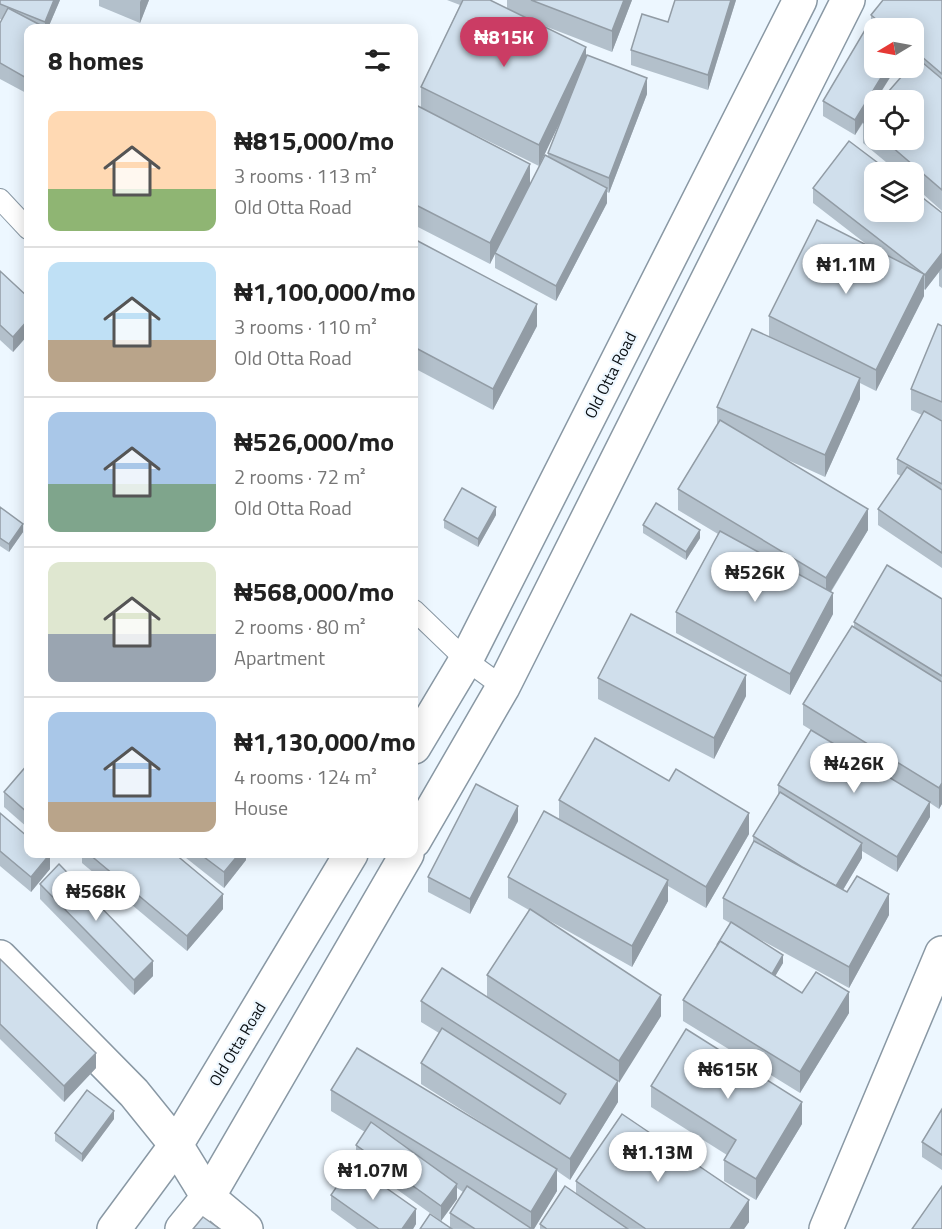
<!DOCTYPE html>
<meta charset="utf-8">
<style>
:root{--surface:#fff;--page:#f6f6f6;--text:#222;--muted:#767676;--line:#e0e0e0;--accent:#cb3c64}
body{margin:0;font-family:"Titillium Web",sans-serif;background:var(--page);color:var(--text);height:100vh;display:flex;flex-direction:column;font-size:22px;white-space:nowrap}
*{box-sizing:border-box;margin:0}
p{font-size:20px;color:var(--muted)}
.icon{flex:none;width:33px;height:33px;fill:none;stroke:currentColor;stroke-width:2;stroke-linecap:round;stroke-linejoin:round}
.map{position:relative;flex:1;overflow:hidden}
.details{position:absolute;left:24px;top:24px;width:394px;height:834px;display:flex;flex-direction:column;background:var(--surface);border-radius:12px;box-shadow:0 3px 15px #0003}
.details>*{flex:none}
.needle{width:39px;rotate:260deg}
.controls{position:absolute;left:864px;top:18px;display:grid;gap:12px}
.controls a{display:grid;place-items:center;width:60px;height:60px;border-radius:12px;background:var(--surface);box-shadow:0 3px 15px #0003;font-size:30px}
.price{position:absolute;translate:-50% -51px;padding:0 14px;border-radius:21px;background:#fff;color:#222;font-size:20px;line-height:39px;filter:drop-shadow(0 2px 3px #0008)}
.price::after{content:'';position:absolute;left:50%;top:36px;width:18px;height:14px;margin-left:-9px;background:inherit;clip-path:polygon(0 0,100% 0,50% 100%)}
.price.current{background:var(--accent);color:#fff}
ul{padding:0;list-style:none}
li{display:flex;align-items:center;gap:18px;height:150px;padding:0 24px}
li+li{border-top:2px solid var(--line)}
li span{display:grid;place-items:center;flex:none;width:168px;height:120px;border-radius:12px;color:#555}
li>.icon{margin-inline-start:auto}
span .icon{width:72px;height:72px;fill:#fffc;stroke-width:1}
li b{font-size:26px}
h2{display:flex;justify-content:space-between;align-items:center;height:72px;padding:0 24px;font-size:26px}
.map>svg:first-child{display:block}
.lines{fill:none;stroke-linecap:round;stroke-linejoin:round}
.service-casing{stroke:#8998a4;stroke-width:22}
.minor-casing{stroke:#8998a4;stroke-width:36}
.secondary-casing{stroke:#8998a4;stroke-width:36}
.service{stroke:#fff;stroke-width:20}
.minor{stroke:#fff;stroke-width:33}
.secondary{stroke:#fff;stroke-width:33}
.wall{fill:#b3c0cb;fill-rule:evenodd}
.shaded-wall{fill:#929ca5}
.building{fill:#d0dfec;stroke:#929ca5;stroke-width:1.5}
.labels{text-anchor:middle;stroke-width:4.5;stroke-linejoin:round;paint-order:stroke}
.street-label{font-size:16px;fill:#090e12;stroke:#edf7ff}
</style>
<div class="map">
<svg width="942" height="1229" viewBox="0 0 942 1229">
<rect width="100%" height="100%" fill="#edf7ff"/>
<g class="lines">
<!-- service casing -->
<g class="service-casing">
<g id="service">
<path d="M0,199L28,229"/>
<path d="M414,610L466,660L503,687"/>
</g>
</g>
<!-- minor casing -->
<g class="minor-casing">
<g id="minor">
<path d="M0,957L134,1093L176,1145L208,1197L246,1229"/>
<path d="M826,1229L942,953"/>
</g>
</g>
<!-- secondary casing -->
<g class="secondary-casing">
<g id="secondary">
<path d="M414,747L466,660L800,0"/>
<path d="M414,841L503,687L848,0"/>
<path d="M114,1229L176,1145L351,854"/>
<path d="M182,1229L208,1197L407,854"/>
</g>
</g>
<!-- service -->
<use href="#service" class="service"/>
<!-- minor -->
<use href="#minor" class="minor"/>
<!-- secondary -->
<use href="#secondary" class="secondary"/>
</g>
<!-- wall -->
<g class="wall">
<path d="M0,0H60L48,28H28V94L0,79V23L2,20L0,19Z"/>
<path d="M99,0H149L140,23L99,6Z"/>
<path d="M447,0H490L507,9V0H632L612,52L542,25L586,57L647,94L609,193L607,192V203L556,301L495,268V253L490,264L414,225V104L421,108V87L460,5ZM441,118L539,166L561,119L548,153V157L530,185Z"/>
<path d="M736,0L708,90L631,65V50L668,22Z"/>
<path d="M942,0V211L914,186V172H898L863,143V123L855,135L823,116V101L871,33V15ZM874,28H914V140H874V108L865,119L874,68Z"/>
<path d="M813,188L942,213V288L939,286V272L925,290L924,289V296L876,391L860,383V399L825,477L779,456L868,530L831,592L833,614L790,695L676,633V612L718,534L678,510V489L717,425V407L769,336V316L870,247L813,203Z"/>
<path d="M414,239L537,326L493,410L414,368Z"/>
<path d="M0,271L28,297V335L13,352L0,340Z"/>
<path d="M942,326V568L878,525V509L901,476L897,474V459L922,415L911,410V389Z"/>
<path d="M0,507L23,532L9,552L0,546Z"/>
<path d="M496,515L478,547L444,528V520Z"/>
<path d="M643,525L700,538L686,560L643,533Z"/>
<path d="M942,599V804L939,809L930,803V817L897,872L862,851V858L843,890L889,915L849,988L750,934L783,963L775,976L802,993L849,1013L800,1093L683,1021V1000L730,923L723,919V898L753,843V836L778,795V785L811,730L803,725V704L854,627V622Z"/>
<path d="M598,678L746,696L714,759L598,699Z"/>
<path d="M28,764V828L4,807V792Z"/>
<path d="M559,800L749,834L706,908L668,886V901L632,967L541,916L661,1016L618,1082V1102L570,1180L557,1171V1191L534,1229H420L450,1227V1213L463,1192L457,1188V1199L441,1221L356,1160V1145L365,1132L331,1111V1090L509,1140L421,1084V1063L439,1033L421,1022V1001L487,996V975L529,910L508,898V877L559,819Z"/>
<path d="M0,813L50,869L31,892L0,866Z"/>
<path d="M518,821L470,914L428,892V877Z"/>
<path d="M82,854H175L223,909L187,951L82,863Z"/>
<path d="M181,854H246V860L224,888Z"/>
<path d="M40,884L153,976L134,995L40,899Z"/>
<path d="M0,959L96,1068L64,1102L0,1039Z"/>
<path d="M651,1086L802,1124L756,1200L724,1181V1160L727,1155L651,1107Z"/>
<path d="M942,1109V1170L922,1157V1142Z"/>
<path d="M114,1119L82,1162L55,1141V1133Z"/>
<path d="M576,1181L749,1222L744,1229H540V1224L576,1194Z"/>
<path d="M331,1195L416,1224L413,1229H357L331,1210Z"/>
</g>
<!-- shaded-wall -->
<g class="shaded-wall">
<path d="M54,0H60L48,28H45V22Z"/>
<path d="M141,0H149L140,23V2Z"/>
<path d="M624,0H632L612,52V31Z"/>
<path d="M731,0H736L708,90V75Z"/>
<path d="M586,47V68L539,166V145Z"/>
<path d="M887,68H896L876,100H874V103L855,135V120Z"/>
<path d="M647,78V94L609,193V178Z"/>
<path d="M530,164V185L490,264V243Z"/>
<path d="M607,188V203L556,301V286Z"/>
<path d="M942,253V268L925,290V275Z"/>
<path d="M924,274V296L876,391V370Z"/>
<path d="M537,304V326L493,410V389Z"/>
<path d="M28,320V335L13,352V337Z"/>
<path d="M860,378V399L825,477V455Z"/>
<path d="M496,507V515L478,547V539Z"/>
<path d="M868,509V530L826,599V578Z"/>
<path d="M23,524V532L9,552V544Z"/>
<path d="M700,530V538L686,560V552Z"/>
<path d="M833,593V614L790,695V674Z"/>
<path d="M746,675V696L714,759V738Z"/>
<path d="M942,783V804L939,809V788Z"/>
<path d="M930,802V817L897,872V857Z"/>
<path d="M518,806V821L470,914V899Z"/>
<path d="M749,813V834L706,908V887Z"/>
<path d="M862,843V858L835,903V888Z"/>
<path d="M50,854V869L31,892V877Z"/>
<path d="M239,854H246V860L224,888V872Z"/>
<path d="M668,880V901L632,967V946Z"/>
<path d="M223,894V909L187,951V936Z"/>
<path d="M889,894V915L849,988V967Z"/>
<path d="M783,955V963L770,985V977Z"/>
<path d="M153,961V976L134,995V980Z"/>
<path d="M849,992V1013L800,1093V1072Z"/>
<path d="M661,995V1016L619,1083V1061Z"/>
<path d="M96,1053V1068L64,1102V1086Z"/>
<path d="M618,1081V1102L570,1180V1159Z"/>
<path d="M802,1102V1124L756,1200V1179Z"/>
<path d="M114,1111V1119L82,1162V1154Z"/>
<path d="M557,1169V1191L534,1229H531V1212Z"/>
<path d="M457,1184V1199L441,1221V1206Z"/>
<path d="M749,1200V1222L744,1229H730Z"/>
<path d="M416,1209V1224L413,1229H402Z"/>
</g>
<!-- building -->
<g class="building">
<path d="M0,0H54L45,22L0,4Z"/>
<path d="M463,0H490L586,47L539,145L421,87Z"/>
<path d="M531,0H624L612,31Z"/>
<path d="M675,0H731L708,75L631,50L642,14L668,22Z"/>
<path d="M883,0H942V74L914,50V28H887L871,15Z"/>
<path d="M8,8L46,28H28V79L0,63V23Z"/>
<path d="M865,30L874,35V68H887L855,120L823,101Z"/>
<path d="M587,55L647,78L609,178L548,153Z"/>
<path d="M917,58L942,79V190L884,140H914V100H881L909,68H914V62Z"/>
<path d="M414,104L530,164L490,243L414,204Z"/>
<path d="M874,108V132L863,122Z"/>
<path d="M849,141L890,172H874V212H914V191L942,213V253L925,275L813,188Z"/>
<path d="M545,155L607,188L556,286L495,253Z"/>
<path d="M817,220L924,274L876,370L769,316Z"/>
<path d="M414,239L537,304L493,389L414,347Z"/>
<path d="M0,271L28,297V320L13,337L0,325Z"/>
<path d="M938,324L942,326V402L911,389Z"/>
<path d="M752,329L860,378L825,455L717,407Z"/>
<path d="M924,411L942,421V484L897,459Z"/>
<path d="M720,420L868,509L826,578L678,489Z"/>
<path d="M907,467L942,490V553L878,509Z"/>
<path d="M462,488L496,507L478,539L444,520Z"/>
<path d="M656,503L700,530L686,552L643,525Z"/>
<path d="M0,507L23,524L9,544L0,538Z"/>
<path d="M720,531L833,593L790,674L676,612Z"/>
<path d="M887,565L942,599V676L854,622Z"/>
<path d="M631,614L746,675L714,738L598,678Z"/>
<path d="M852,626L942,682V783L939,788L803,704Z"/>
<path d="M811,730L930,802L897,857L778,785Z"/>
<path d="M595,738L669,781L676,769L749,813L706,887L559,800Z"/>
<path d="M28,764V813L4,792Z"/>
<path d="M476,784L518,806L470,899L428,877Z"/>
<path d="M780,792L862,843L836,886L802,867L753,836Z"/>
<path d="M544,811L668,880L632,946L508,877Z"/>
<path d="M0,813L28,837V854H50L31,877L0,851Z"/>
<path d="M754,841L847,892L857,876L889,894L849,967L723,898Z"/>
<path d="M89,854H175L223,894L187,936Z"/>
<path d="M200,854H239L224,872Z"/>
<path d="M59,864L153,961L134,980L40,884Z"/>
<path d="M530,909L661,995L619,1061L487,975Z"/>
<path d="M731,922L783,955L772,974L720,941L717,945Z"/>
<path d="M720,941L802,993L816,972L849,992L800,1072L683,1000Z"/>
<path d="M0,959L96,1053L64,1086L0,1024Z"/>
<path d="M442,968L618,1081L570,1159L421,1063L442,1028L560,1104L566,1094L421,1001Z"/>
<path d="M686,1029L802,1102L756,1179L724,1160L736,1140L651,1086Z"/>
<path d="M357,1048L557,1169L531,1212L331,1090Z"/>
<path d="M87,1090L114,1111L82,1154L55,1133Z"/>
<path d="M942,1109V1155L922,1142Z"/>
<path d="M622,1114L749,1200L730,1229H646L576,1181Z"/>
<path d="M371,1122L457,1184L441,1206L356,1145Z"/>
<path d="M352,1164L416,1209L402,1229H379L331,1195Z"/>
<path d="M467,1186L532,1229H475L450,1213Z"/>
<path d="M565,1186L628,1229H547L540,1224Z"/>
<path d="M942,1186V1229H912Z"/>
<path d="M430,1214L452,1229H420Z"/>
<path d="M203,1217L220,1229H193Z"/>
</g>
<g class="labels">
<!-- street labels -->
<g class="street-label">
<text transform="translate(610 375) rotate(-63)" y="6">Old Otta Road</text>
<text transform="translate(237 1044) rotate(-59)" y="6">Old Otta Road</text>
</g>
</g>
</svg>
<div class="controls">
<a><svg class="needle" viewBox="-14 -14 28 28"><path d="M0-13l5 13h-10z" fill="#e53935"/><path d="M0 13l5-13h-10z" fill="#767676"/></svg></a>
<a><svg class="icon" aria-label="locate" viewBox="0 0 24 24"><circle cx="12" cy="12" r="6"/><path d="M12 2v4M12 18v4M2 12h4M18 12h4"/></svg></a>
<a><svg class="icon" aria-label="layers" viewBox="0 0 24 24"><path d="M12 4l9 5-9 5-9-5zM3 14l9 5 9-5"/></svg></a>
</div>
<b class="price current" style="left:504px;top:68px">₦815K</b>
<b class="price" style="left:846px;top:295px">₦1.1M</b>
<b class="price" style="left:755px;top:603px">₦526K</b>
<b class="price" style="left:854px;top:794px">₦426K</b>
<b class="price" style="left:96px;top:922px">₦568K</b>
<b class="price" style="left:728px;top:1100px">₦615K</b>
<b class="price" style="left:658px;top:1183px">₦1.13M</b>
<b class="price" style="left:373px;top:1201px">₦1.07M</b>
<section class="details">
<h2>8 homes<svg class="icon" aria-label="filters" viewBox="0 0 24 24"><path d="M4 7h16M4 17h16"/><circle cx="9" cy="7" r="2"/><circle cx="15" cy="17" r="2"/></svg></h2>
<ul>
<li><span style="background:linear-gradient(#ffd9b3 65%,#8fb573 0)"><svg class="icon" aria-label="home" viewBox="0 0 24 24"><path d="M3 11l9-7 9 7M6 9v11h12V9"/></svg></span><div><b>₦815,000/mo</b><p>3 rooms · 113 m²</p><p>Old Otta Road</p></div></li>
<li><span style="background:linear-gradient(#bfe0f5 65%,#b9a48a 0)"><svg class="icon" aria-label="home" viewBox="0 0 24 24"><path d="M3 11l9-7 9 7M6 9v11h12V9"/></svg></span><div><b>₦1,100,000/mo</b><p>3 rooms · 110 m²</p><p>Old Otta Road</p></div></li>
<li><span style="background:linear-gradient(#a9c7e8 60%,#7fa58c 0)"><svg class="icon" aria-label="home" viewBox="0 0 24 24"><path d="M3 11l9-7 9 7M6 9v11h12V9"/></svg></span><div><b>₦526,000/mo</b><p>2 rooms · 72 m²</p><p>Old Otta Road</p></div></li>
<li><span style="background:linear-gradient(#dfe7d0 60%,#9aa5b1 0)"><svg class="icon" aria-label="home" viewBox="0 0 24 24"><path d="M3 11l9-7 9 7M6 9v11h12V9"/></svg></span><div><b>₦568,000/mo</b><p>2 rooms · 80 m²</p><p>Apartment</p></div></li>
<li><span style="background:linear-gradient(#a9c7e8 75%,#b9a48a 0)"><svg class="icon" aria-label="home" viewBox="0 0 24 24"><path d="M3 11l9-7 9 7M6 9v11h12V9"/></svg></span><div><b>₦1,130,000/mo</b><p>4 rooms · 124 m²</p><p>House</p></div></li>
</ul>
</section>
</div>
